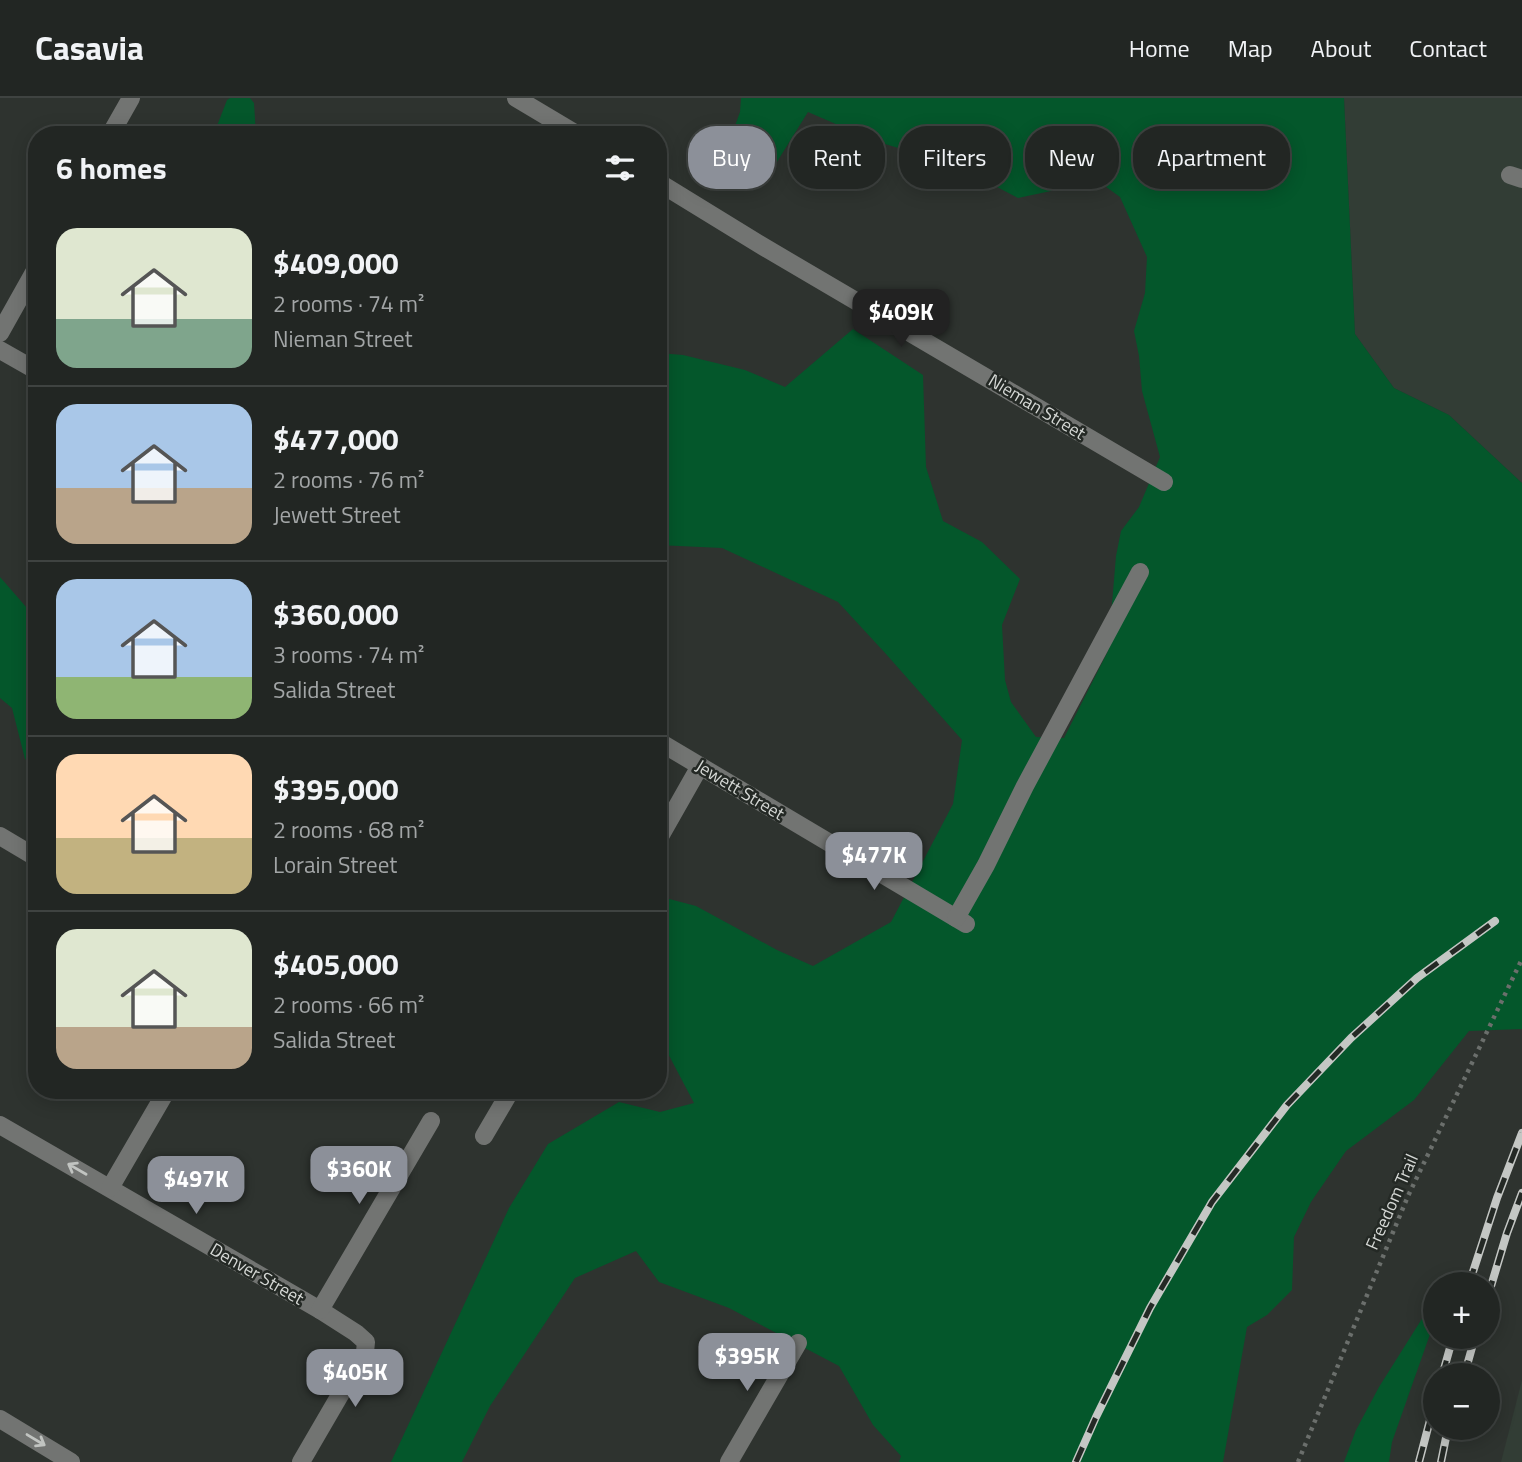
<!DOCTYPE html>
<meta charset="utf-8">
<style>
:root{--surface:#222623;--page:#2e3230;--text:#f1f3f6;--muted:#a2a5a6;--line:#3f4341;--accent:#8c9099}
body{margin:0;font-family:"Titillium Web",sans-serif;background:var(--page);color:var(--text);height:100vh;display:flex;flex-direction:column;font-size:26px;white-space:nowrap}
*{box-sizing:border-box;margin:0}
p{font-size:23px;color:var(--muted)}
.icon{flex:none;width:38px;height:38px;fill:none;stroke:currentColor;stroke-width:2;stroke-linecap:round;stroke-linejoin:round}
.map{position:relative;flex:1;overflow:hidden}
.sheet{position:absolute;left:28px;top:28px;width:639px;height:973px;display:flex;flex-direction:column;background:var(--surface);border-radius:28px;box-shadow:0 4px 18px #0003,0 0 0 2px var(--line)}
.sheet>*{flex:none}
.guide{position:absolute;left:688px;top:28px;width:665px;height:63px;display:flex;gap:14px}
.controls{position:absolute;left:1423px;top:1174px;display:grid;gap:14px}
.controls a{display:grid;place-items:center;width:77px;height:77px;border-radius:50%;background:var(--surface);box-shadow:0 4px 18px #0003,0 0 0 2px var(--line);font-size:35px}
.price{position:absolute;translate:-50% -60px;padding:0 16px;border-radius:14px;background:var(--accent);color:#fff;font-size:23px;line-height:46px;filter:drop-shadow(0 2px 4px #0008)}
.price::after{content:'';position:absolute;left:50%;top:42px;width:21px;height:16px;margin-left:-10px;background:inherit;clip-path:polygon(0 0,100% 0,50% 100%)}
.price.active{background:#222;color:#fff}
ul{padding:0;list-style:none}
li{display:flex;align-items:center;gap:21px;height:175px;padding:0 28px}
li+li{border-top:2px solid var(--line)}
li span{display:grid;place-items:center;flex:none;width:196px;height:140px;border-radius:21px;color:#555}
li>.icon{margin-inline-start:auto}
span .icon{width:84px;height:84px;fill:#fffc;stroke-width:1}
li b{font-size:30px}
h2{display:flex;justify-content:space-between;align-items:center;height:84px;padding:0 28px;font-size:30px}
.tag{padding:0 24px;border-radius:28px;background:var(--surface);box-shadow:0 4px 18px #0003,0 0 0 2px var(--line);font-size:24px;line-height:63px}
.tag.active{background:var(--accent);color:#fff}
header{display:flex;align-items:center;gap:42px;box-sizing:border-box;height:98px;padding:0 35px;background:var(--surface);border-bottom:2px solid var(--line)}
header strong{font-size:33px}
nav{display:flex;gap:38px;margin-inline-start:auto;font-size:24px}
.map>svg:first-child{display:block}
.built{fill:#323d35}
.green{fill:#04572b}
.lines{fill:none;stroke-linecap:round;stroke-linejoin:round}
.path{stroke:#6b6f6c;stroke-width:4.5;stroke-dasharray:3.5 5;stroke-linecap:butt}
.minor{stroke:#727472;stroke-width:18}
.rail-casing{stroke:#c4c7c4;stroke-width:8}
.rail{stroke:#242925;stroke-width:5;stroke-dasharray:16;stroke-linecap:butt}
.oneway{stroke:#c1c4c1}
.labels{text-anchor:middle;stroke-width:5;stroke-linejoin:round;paint-order:stroke}
.street-label{font-size:18px;fill:#d5d8d5;stroke:#242925}
</style>
<header>
<strong>Casavia</strong>
<nav><a>Home</a><a>Map</a><a>About</a><a>Contact</a></nav>
</header>
<div class="map">
<svg width="1522" height="1364" viewBox="0 0 1522 1364">
<rect width="100%" height="100%" fill="#2e332f"/>
<!-- built -->
<g class="built">
<path d="M1344,0H1522V385L1449,317L1394,290L1355,236Z"/>
<path d="M1522,1282V1364H1501Z"/>
</g>
<!-- green -->
<g class="green">
<path d="M230,0H250L254,5L256,37H216L215,33L227,2Z"/>
<path d="M741,0H1344L1355,236L1394,290L1449,317L1522,385V931L1469,933L1414,1002L1346,1053L1311,1104L1294,1139L1292,1192L1267,1217L1247,1229L1223,1364H899L901,1358L873,1327L839,1268L729,1210L659,1184L636,1153L575,1180L490,1308L462,1364H391L509,1110L548,1046L619,1004L660,1014L694,1005L664,948L658,942V798L696,808L777,852L813,868L891,824L953,706L962,642L886,556L838,504L722,450L658,447V255L683,257L745,272L785,289L853,231L923,277L926,369L943,423L982,444L1020,481L1002,527L1005,582L1011,604L1036,639L1064,640L1108,553L1116,458L1121,433L1139,409L1160,359L1142,293L1139,258L1134,233L1145,195L1147,159L1120,99L1098,83L1018,100L955,67L875,43L808,14L775,67L747,92L719,72L740,14Z"/>
<path d="M0,479L27,510L37,531V668L25,661L12,610L0,600Z"/>
<path d="M1435,1200V1222L1392,1344L1389,1364H1344L1356,1332L1379,1289Z"/>
</g>
<g class="lines">
<!-- path -->
<path class="path" d="M1298,1364L1408,1098L1522,861"/>
<!-- minor -->
<g class="minor">
<path d="M516,0L578,37"/>
<path d="M110,37L131,0"/>
<path d="M1510,77L1522,81"/>
<path d="M658,84L764,149L1164,384"/>
<path d="M0,235L37,169"/>
<path d="M0,252L37,273"/>
<path d="M658,643L966,826"/>
<path d="M0,738L37,760"/>
<path d="M658,742L700,668"/>
<path d="M956,820L986,767L1025,688L1140,474"/>
<path d="M0,1027L320,1212L356,1235L366,1244L365,1254L301,1364"/>
<path d="M484,1038L511,992"/>
<path d="M110,1090L167,992"/>
<path d="M320,1212L431,1023"/>
<path d="M0,1321L71,1364"/>
<path d="M729,1364L798,1245"/>
</g>
<!-- rail casing -->
<g class="rail-casing">
<g id="rail">
<path d="M1469,1186L1497,1100L1522,1035"/>
<path d="M1488,1198L1507,1135L1522,1095"/>
<path d="M1442,1278L1453,1239"/>
<path d="M1464,1278L1475,1239"/>
<path d="M1076,1364L1096,1319L1150,1210L1212,1104L1287,1007L1351,940L1417,880L1495,823"/>
<path d="M1419,1364L1435,1303"/>
<path d="M1441,1364L1448,1330"/>
</g>
</g>
<!-- rail -->
<use href="#rail" class="rail"/>
</g>
<!-- one-way arrows -->
<defs><path id="oneway-shaft" d="M-6 0H5M1.5-3L5.5 0L1.5 3" fill="none" stroke-width="1.6" stroke-linecap="round" stroke-linejoin="round" transform="scale(1.75)"/></defs>
<g class="oneway">
<use href="#oneway-shaft" transform="translate(77 1071) rotate(-150)"/>
<use href="#oneway-shaft" transform="translate(36 1342) rotate(31)"/>
</g>
<g class="labels">
<!-- street labels -->
<g class="street-label">
<text transform="translate(1037 309) rotate(31)" y="6">Nieman Street</text>
<text transform="translate(740 692) rotate(31)" y="6">Jewett Street</text>
<text transform="translate(1392 1104) rotate(-66)" y="6">Freedom Trail</text>
<text transform="translate(257 1176) rotate(30)" y="6">Denver Street</text>
</g>
</g>
</svg>
<div class="controls">
<a>+</a>
<a>−</a>
</div>
<b class="price active" style="left:901px;top:251px">$409K</b>
<b class="price" style="left:874px;top:794px">$477K</b>
<b class="price" style="left:359px;top:1108px">$360K</b>
<b class="price" style="left:196px;top:1118px">$497K</b>
<b class="price" style="left:747px;top:1295px">$395K</b>
<b class="price" style="left:355px;top:1311px">$405K</b>
<div class="guide">
<a class="tag active">Buy</a>
<a class="tag">Rent</a>
<a class="tag">Filters</a>
<a class="tag">New</a>
<a class="tag">Apartment</a>
</div>
<section class="sheet">
<h2>6 homes<svg class="icon" aria-label="filters" viewBox="0 0 24 24"><path d="M4 7h16M4 17h16"/><circle cx="9" cy="7" r="2"/><circle cx="15" cy="17" r="2"/></svg></h2>
<ul>
<li><span style="background:linear-gradient(#dfe7d0 65%,#7fa58c 0)"><svg class="icon" aria-label="home" viewBox="0 0 24 24"><path d="M3 11l9-7 9 7M6 9v11h12V9"/></svg></span><div><b>$409,000</b><p>2 rooms · 74 m²</p><p>Nieman Street</p></div></li>
<li><span style="background:linear-gradient(#a9c7e8 60%,#b9a48a 0)"><svg class="icon" aria-label="home" viewBox="0 0 24 24"><path d="M3 11l9-7 9 7M6 9v11h12V9"/></svg></span><div><b>$477,000</b><p>2 rooms · 76 m²</p><p>Jewett Street</p></div></li>
<li><span style="background:linear-gradient(#a9c7e8 70%,#8fb573 0)"><svg class="icon" aria-label="home" viewBox="0 0 24 24"><path d="M3 11l9-7 9 7M6 9v11h12V9"/></svg></span><div><b>$360,000</b><p>3 rooms · 74 m²</p><p>Salida Street</p></div></li>
<li><span style="background:linear-gradient(#ffd9b3 60%,#c2b280 0)"><svg class="icon" aria-label="home" viewBox="0 0 24 24"><path d="M3 11l9-7 9 7M6 9v11h12V9"/></svg></span><div><b>$395,000</b><p>2 rooms · 68 m²</p><p>Lorain Street</p></div></li>
<li><span style="background:linear-gradient(#dfe7d0 70%,#b9a48a 0)"><svg class="icon" aria-label="home" viewBox="0 0 24 24"><path d="M3 11l9-7 9 7M6 9v11h12V9"/></svg></span><div><b>$405,000</b><p>2 rooms · 66 m²</p><p>Salida Street</p></div></li>
</ul>
</section>
</div>
